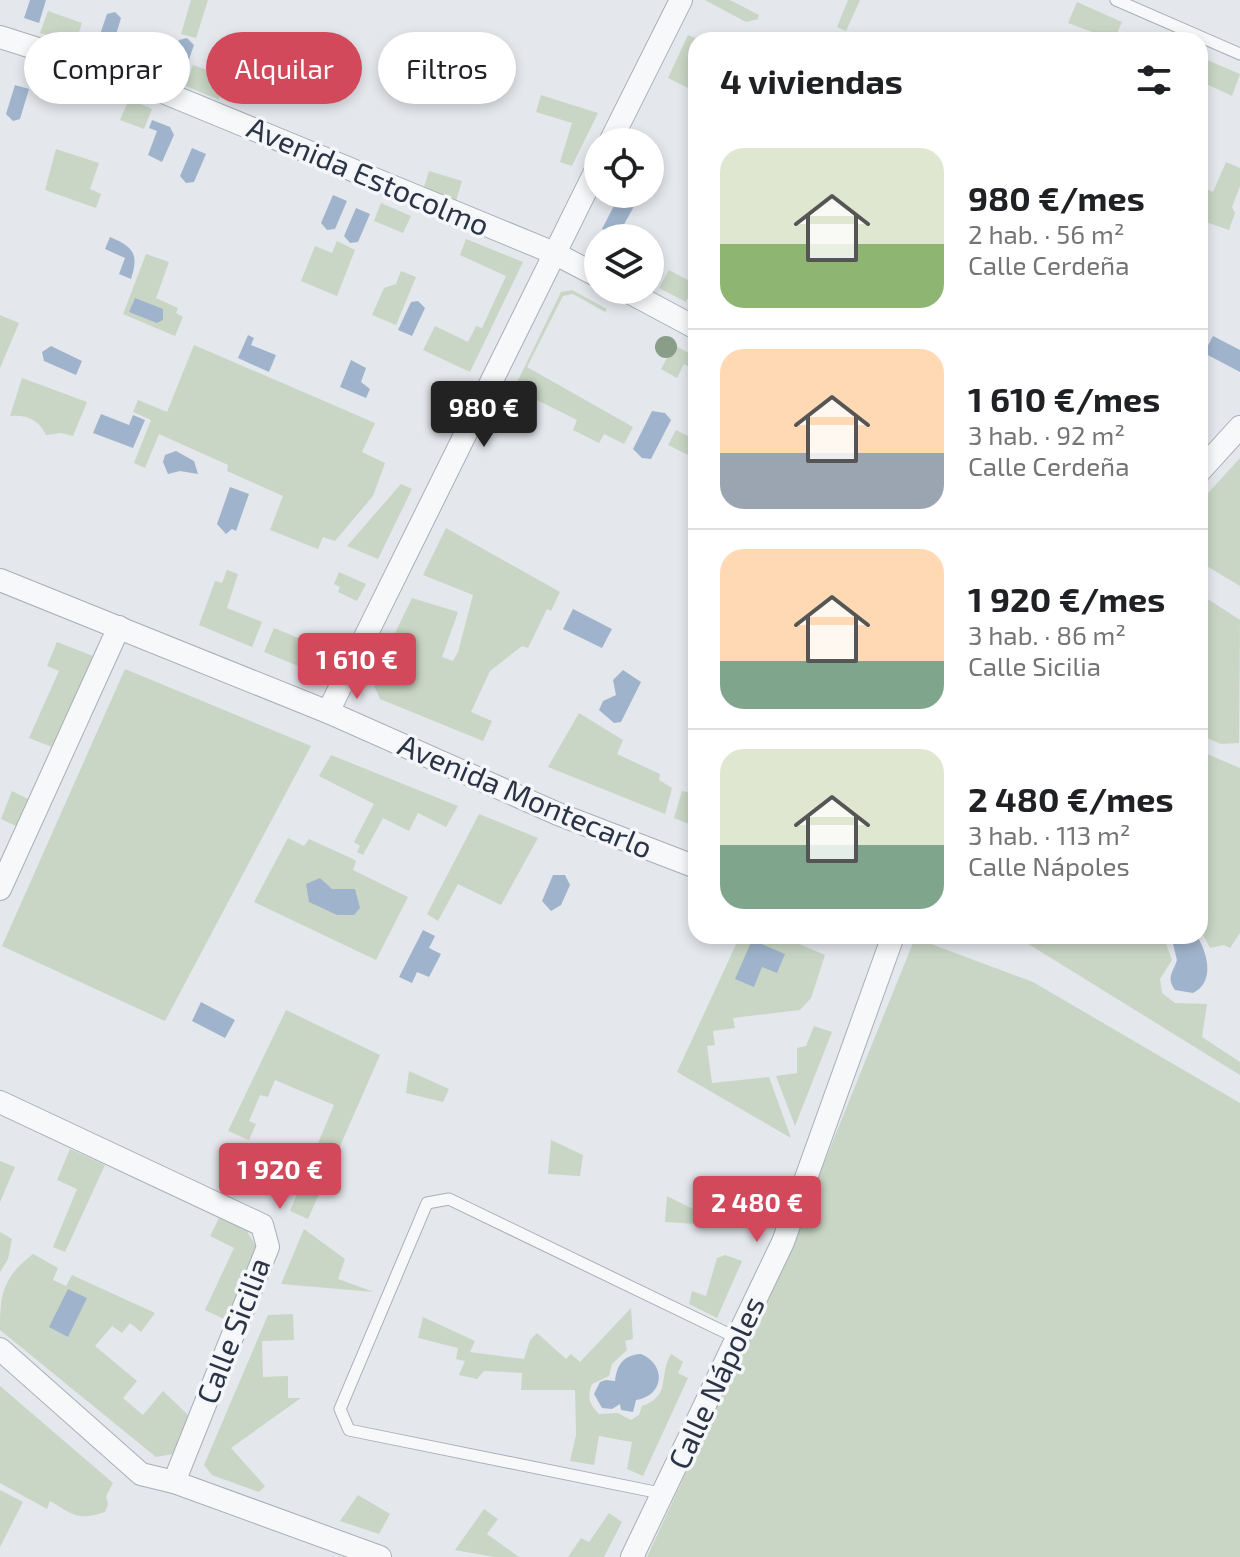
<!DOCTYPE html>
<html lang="es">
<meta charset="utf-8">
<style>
:root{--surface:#fff;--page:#f6f6f6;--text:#202124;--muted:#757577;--line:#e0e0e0;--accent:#d1495b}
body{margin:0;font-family:"Exo 2",sans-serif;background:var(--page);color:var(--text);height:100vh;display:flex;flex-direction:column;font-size:30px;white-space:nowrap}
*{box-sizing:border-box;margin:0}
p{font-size:26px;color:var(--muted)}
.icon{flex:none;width:44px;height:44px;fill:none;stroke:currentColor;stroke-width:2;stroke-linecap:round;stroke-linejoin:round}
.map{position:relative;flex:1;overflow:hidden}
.details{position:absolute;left:688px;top:32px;width:520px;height:912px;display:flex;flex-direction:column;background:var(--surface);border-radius:24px;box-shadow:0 4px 12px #0003}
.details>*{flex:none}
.hud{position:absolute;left:24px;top:32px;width:544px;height:72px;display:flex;gap:16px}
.fabs{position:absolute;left:584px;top:128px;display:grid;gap:16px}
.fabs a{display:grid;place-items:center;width:80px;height:80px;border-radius:50%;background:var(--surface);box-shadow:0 4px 12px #0003;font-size:40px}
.price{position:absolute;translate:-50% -68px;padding:0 18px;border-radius:8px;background:var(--accent);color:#fff;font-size:26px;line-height:52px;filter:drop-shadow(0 2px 4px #0008)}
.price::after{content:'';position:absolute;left:50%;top:48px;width:24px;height:18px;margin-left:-12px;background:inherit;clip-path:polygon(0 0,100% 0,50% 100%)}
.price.on{background:#222;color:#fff}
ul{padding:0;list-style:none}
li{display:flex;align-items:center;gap:24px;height:200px;padding:0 32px}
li+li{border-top:2px solid var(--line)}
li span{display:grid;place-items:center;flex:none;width:224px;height:160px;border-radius:24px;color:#555}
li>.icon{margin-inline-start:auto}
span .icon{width:96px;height:96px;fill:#fffc;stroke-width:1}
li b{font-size:34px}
h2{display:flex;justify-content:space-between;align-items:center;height:96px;padding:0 32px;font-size:34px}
.tag{padding:0 28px;border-radius:36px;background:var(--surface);box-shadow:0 4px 12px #0003;font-size:28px;line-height:72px}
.tag.on{background:var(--accent);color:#fff}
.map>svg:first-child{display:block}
.green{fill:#c9d6c5}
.water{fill:#9fb4cc}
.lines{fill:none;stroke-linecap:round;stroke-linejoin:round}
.lane-casing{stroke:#a9aeb7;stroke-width:13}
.street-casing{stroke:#a9aeb7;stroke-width:24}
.lane{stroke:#f7f8fa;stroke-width:11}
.street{stroke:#f7f8fa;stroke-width:22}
.tree{fill:#899d89}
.labels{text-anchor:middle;stroke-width:7;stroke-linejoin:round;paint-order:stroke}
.street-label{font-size:30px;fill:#2b3445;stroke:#f4f6f9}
</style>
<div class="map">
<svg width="1240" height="1557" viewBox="0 0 1240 1557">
<rect width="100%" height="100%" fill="#e4e7ec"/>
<!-- green -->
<g class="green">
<path d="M191,0H208L196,38L181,34Z"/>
<path d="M705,0H730L759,15L758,19L746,22Z"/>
<path d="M848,0H860L846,31L837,27Z"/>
<path d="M1077,2L1122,22L1114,40L1068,23Z"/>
<path d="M48,11L82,23L75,44L40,33Z"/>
<path d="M688,35L699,40H696V92L668,78Z"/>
<path d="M122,36L156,47L148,69L115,57Z"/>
<path d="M1200,57L1240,74L1232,96L1200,81Z"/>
<path d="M193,65L225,76L219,100L186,86Z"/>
<path d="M40,70L74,80L68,100L35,90Z"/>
<path d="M541,95L598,113L572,166L560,162L572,123L536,112Z"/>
<path d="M129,99L152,109L144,129L120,120Z"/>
<path d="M56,149L99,163L90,189L101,194L96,208L45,190Z"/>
<path d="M1226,162L1240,168V186L1232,207L1235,213L1229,230L1200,220V186L1213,192Z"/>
<path d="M429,171L462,181L456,201L424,187Z"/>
<path d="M381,203L411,216L403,233L374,221Z"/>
<path d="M466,239L523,262L470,372L423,350L435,326L468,342L476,326L482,328L506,276L460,255Z"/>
<path d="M337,241L355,250L337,296L301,281L315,246L332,253Z"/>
<path d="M146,254L169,262L156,298L178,308L176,313L183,317L175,336L123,314Z"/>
<path d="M669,270L695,284L686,302L659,288Z"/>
<path d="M401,271L416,277L396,325L372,315L384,288L396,284Z"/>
<path d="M572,290L607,309L605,312L573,294L563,296L527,367L633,427L624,444L604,434L599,443L573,430L577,420L537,400L531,410L509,399L561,292Z"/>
<path d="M0,315L19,323L0,368Z"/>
<path d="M194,345L375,423L362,452L385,463L373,496L335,541L323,537L318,549L270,530L283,496L227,471L228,465L159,434L145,468L134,463L151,420L133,412L138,400L167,412Z"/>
<path d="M674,345L696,357V370L684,364L677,378L661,369Z"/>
<path d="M22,378L87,402L73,436L61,433L46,435C39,420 27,414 10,416Z"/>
<path d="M676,430L696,440V459L668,445Z"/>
<path d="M1240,458V586L1200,562V502Z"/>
<path d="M401,484L412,489L378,559L347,546Z"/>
<path d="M446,528L560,592L551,611L547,609L528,648L522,646L490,671L471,712L492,721L483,741L380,699L372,681L412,598L458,612L442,657L453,661L458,652L473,595L423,575Z"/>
<path d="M227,570L238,574L227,608L262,622L252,647L199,625L215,581L222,583Z"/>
<path d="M339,572L366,584L357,601L338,592L340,587L334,584Z"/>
<path d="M1200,594L1240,620L1239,743L1221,744L1200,735Z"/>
<path d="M274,628L332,652L318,674L264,652Z"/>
<path d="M57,642L93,656L52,747L29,738L59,671L47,666Z"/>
<path d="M125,669L311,746L165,1021L2,946Z"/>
<path d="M579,713L623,740L617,754L660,774L659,780L672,788L665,814L548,767Z"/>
<path d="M1200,751L1240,768V933L1230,948L1224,945L1210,948L1200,929Z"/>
<path d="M331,755L458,806L446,827L418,813L409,831L383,818L363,855L357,852L360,846L354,842L374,804L319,776Z"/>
<path d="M12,791L28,799L16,826L1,819Z"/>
<path d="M682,791L696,794V827L674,818Z"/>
<path d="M479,814L538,838L501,905L458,884L438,921L427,914Z"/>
<path d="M288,838L304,846L309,839L353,859L356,861L353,870L408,897L376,960L254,902Z"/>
<path d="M740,936H780L825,955L811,998L800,1010L733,1018L735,1028L713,1031L715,1045L707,1046L712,1083L769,1077L791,1138L677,1072Z"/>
<path d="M1010,936H1163L1172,960L1160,979L1162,993L1175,1003L1207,1004L1202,1037L1240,1062V1075L1030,945Z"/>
<path d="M915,938L1033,982L1240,1103V1557H647L788,1252Z"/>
<path d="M286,1010L380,1055L308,1219L290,1211L334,1105L275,1080L268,1097L260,1095L249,1121L256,1124L249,1140L228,1131Z"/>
<path d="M814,1026L832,1032L795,1126L776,1076L797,1073V1048L806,1046Z"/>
<path d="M409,1071L449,1089L443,1102L406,1093Z"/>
<path d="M551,1140L583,1155L580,1176L548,1174Z"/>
<path d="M70,1149L105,1165L65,1252L53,1247L77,1189L57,1180Z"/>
<path d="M0,1161L15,1167L0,1202Z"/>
<path d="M667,1196L713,1219L712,1225L665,1222Z"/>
<path d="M219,1218L247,1231L257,1248L228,1321L205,1310L234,1248L210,1236Z"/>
<path d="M304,1229L345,1259L338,1279L374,1292L281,1284Z"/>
<path d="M0,1232L12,1239L8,1259L0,1272Z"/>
<path d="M33,1254L58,1268L53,1280L66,1286L72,1275L155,1313L141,1332L130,1323L122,1333L112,1326L95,1346L137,1381L123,1398L143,1415L163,1391L189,1416L173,1454L156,1457L0,1330C0,1294 3,1277 33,1254Z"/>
<path d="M725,1255L742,1261L717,1318L689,1304L692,1291L706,1296L717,1258Z"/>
<path d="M631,1308L633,1339L625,1341L627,1350L612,1364L609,1376L592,1384C587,1397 589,1404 599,1414L618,1413L631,1420L639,1415L642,1406C672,1396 658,1375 671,1354L683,1362L678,1373L688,1378L643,1476L627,1469L632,1442L599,1436L594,1465L570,1461L576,1435L575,1390H521L522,1373L484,1371L477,1379L459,1375L465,1361L456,1359L458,1348L418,1338L423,1317L475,1341L470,1352L524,1359L530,1340L537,1333L566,1359L571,1354L580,1362Z"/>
<path d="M293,1314L294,1340L262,1341L263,1377L288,1376V1398H301L231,1448L265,1486L259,1492L212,1475L204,1465L268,1315Z"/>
<path d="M0,1386L113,1483L106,1496L108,1504L105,1512C77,1521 74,1515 50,1501L47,1509L0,1483Z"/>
<path d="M0,1490L23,1502L0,1547Z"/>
<path d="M358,1495L390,1514L379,1534L340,1521Z"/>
<path d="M484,1509L498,1519L487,1534L519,1557H494L455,1550Z"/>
<path d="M609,1513L622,1522L604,1557H568L581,1538L589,1542Z"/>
</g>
<!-- water -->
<g class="water">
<path d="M30,0H46L39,23L24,18Z"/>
<path d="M115,12L121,18L112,48L97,43L107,14Z"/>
<path d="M187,38L194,45L184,74L170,69L179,40Z"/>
<path d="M15,85L29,89L20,119L13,121L6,114Z"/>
<path d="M152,120L170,127L174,135L162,162L148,155L157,131L149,128Z"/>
<path d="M192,148L206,154L194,182L186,183L180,176Z"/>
<path d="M620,194L638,199L617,237L602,229Z"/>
<path d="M333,195L347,201L335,229L327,230L321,223Z"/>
<path d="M356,208L370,214L358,242L350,243L344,236Z"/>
<path d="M110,237C134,247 139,254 131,279L119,274L125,258L105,249Z"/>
<path d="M135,298L163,309V320L157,323L129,312Z"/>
<path d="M418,301L425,308L412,336L398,330L411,302Z"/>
<path d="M248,335L254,338L251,345L276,355L269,372L238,358Z"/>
<path d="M1213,336L1240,350V372L1204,353Z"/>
<path d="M51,346L82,361L76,375L44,361L42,352Z"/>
<path d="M351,360L366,368L361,382L370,389L366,398L340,387Z"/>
<path d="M652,411L665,413L671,420L651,459L642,458L633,449Z"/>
<path d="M101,414L129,425L133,415L145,420L133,448L93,433Z"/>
<path d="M176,451L194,461L198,474L180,471L168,474L163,462L165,455Z"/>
<path d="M230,487L249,494L236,531L232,529L226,534L217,524Z"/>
<path d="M573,609L612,629L602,648L563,629Z"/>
<path d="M623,670L641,682L621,722L614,723L599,710L603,701L616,695L613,680Z"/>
<path d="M553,875H565L570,885L561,905L551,911L542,901Z"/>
<path d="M320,878L332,889H355L360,908L354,915H337L309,902L306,884Z"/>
<path d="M423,930L435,936L429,948L441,954L429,977L417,972L412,983L399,977Z"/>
<path d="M1171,936H1197C1208,954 1215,982 1193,993L1175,990C1166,977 1173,973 1177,960Z"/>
<path d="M752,940L785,954L777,973L762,967L754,987L735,979Z"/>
<path d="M201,1002L235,1020L225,1038L192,1021Z"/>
<path d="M68,1289L87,1298L68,1337L49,1327Z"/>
<path d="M641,1354C667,1365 664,1396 636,1400L633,1412L621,1410L620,1404L612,1409L602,1408L594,1394L600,1382L606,1380L615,1381C617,1365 623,1355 641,1354Z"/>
</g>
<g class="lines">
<!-- lane casing -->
<g class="lane-casing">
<g id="lane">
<path d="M1116,0L1240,54"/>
<path d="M665,1494L349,1430L340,1409L427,1203L449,1199L737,1338"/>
</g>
</g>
<!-- street casing -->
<g class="street-casing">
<g id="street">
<path d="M0,37L129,78L554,253L598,276"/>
<path d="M610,142L681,0"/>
<path d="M625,290L696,328"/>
<path d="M1200,471L1240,427"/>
<path d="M0,580L328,712L558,814L696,867"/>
<path d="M328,712L598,166"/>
<path d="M0,889L119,627"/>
<path d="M0,1102L262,1225L268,1247L174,1482"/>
<path d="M0,1349L141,1474L174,1482L380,1557"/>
<path d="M632,1557L783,1242L893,936"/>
</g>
</g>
<!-- lane -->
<use href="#lane" class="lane"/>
<!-- street -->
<use href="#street" class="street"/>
</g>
<!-- trees -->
<circle class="tree" cx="666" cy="347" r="11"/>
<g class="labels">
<!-- street labels -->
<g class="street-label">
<text transform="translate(368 177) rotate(23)" y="10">Avenida Estocolmo</text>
<text transform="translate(525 797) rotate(23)" y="10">Avenida Montecarlo</text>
<text transform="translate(234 1331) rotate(-69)" y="10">Calle Sicilia</text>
<text transform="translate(717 1383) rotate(-65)" y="10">Calle Nápoles</text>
</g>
</g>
</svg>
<div class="fabs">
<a><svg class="icon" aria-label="locate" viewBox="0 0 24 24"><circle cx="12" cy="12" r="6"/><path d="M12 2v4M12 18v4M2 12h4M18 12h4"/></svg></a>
<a><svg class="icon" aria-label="layers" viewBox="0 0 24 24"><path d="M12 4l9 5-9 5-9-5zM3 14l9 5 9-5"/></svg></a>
</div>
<b class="price on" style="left:484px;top:449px">980 €</b>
<b class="price" style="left:357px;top:701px">1 610 €</b>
<b class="price" style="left:280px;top:1211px">1 920 €</b>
<b class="price" style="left:757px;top:1244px">2 480 €</b>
<div class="hud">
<a class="tag">Comprar</a>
<a class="tag on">Alquilar</a>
<a class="tag">Filtros</a>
</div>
<section class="details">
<h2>4 viviendas<svg class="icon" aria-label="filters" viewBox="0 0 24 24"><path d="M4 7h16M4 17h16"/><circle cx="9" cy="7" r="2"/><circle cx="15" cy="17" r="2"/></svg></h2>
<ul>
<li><span style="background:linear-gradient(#dfe7d0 60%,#8fb573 0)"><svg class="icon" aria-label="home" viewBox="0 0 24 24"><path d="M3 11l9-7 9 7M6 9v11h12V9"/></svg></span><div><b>980 €/mes</b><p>2 hab. · 56 m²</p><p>Calle Cerdeña</p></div></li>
<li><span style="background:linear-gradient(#ffd9b3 65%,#9aa5b1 0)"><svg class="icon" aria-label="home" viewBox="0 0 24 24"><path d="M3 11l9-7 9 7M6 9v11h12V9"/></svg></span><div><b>1 610 €/mes</b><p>3 hab. · 92 m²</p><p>Calle Cerdeña</p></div></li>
<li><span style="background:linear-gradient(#ffd9b3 70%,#7fa58c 0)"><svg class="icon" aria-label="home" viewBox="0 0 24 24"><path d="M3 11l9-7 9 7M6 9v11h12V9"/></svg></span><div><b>1 920 €/mes</b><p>3 hab. · 86 m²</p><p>Calle Sicilia</p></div></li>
<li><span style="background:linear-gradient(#dfe7d0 60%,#7fa58c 0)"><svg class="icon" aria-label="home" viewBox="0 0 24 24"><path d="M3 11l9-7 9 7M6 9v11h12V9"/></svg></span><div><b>2 480 €/mes</b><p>3 hab. · 113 m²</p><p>Calle Nápoles</p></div></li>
</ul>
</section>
</div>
